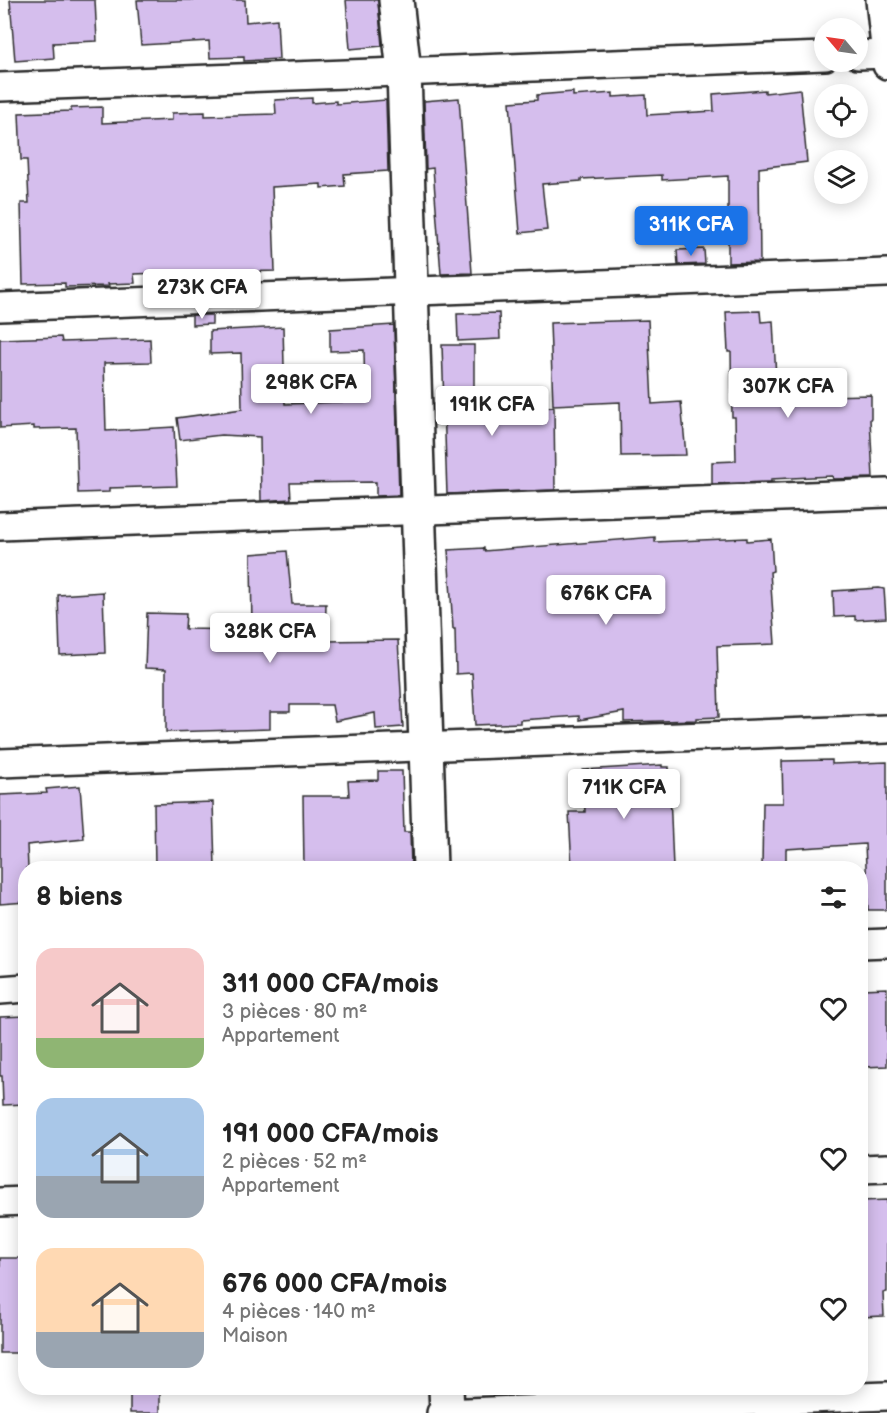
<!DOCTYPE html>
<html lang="fr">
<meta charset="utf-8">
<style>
:root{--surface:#fff;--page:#f6f6f6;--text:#222;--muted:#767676;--accent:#1a73e8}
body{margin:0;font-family:"Balsamiq Sans",sans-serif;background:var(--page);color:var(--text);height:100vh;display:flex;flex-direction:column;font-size:22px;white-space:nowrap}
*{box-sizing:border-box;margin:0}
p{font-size:20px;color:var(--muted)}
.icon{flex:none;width:33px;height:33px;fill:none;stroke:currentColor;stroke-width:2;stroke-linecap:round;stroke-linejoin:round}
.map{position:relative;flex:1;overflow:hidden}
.panel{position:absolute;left:18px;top:861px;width:850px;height:534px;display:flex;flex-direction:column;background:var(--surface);border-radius:24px;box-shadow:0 3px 15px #0003}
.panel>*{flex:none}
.needle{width:39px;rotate:299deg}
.fabs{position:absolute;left:814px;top:18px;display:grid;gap:12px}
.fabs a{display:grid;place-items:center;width:54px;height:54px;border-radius:50%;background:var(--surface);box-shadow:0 3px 15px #0003;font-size:30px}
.price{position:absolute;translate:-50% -51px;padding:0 14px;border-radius:6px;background:#fff;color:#222;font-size:20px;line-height:39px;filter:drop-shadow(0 2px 3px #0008)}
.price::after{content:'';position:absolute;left:50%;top:36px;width:18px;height:14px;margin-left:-9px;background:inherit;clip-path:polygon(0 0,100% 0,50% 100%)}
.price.current{background:var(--accent);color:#fff}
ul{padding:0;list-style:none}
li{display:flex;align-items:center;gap:18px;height:150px;padding:0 18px}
li span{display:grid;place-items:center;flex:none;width:168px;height:120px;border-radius:18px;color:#555}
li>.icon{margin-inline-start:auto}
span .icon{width:72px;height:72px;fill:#fffc;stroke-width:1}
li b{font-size:26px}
h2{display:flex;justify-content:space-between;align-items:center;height:72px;padding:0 18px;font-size:26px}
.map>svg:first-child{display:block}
.building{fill:#d5beed;stroke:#2b2b2b;stroke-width:1.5}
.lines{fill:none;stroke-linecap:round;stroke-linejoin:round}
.minor-casing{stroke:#2b2b2b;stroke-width:32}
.tertiary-casing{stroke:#2b2b2b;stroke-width:38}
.minor{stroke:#fff;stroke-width:27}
.tertiary{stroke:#fff;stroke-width:33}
</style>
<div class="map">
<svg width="887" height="1413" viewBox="0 0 887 1413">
<rect width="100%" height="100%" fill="#fff"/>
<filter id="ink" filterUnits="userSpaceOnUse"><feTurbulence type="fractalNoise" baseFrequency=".0167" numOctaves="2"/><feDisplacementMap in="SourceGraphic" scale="12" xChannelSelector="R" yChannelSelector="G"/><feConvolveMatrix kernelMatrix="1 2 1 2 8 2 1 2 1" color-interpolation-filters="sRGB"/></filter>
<g filter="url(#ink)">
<!-- building -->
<g class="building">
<path d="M10,0H95L97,41L53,43L54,58L15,61Z"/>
<path d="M137,0H245L246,22L277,19L279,59L244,61V57L210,58L209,41L141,45Z"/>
<path d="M346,0H378L382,46L350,49Z"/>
<path d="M800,89L807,162L759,168L760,262L728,263V176L662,180V175L581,179V181L542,184L547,230L520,233L510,102L537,100V95L573,92V96L613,93V97L646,95L647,115L714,111L713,94L765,90V93Z"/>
<path d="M312,98V103L336,101V104L386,100L388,171L344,174L345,186L321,188V184L272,187L275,271L211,273L212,283L190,284V272L134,274L135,283L108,284L109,286L65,287V283L23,284L21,203H29L27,160H21L19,113L71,111V108L102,107V123L172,120V113L205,112V116L276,114L275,100Z"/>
<path d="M459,98L472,273L441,274L433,168L426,169L424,101Z"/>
<path d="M704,249L705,264L678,265L677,250Z"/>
<path d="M760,311L761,322L773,321L777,397L871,395V418L870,419L873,478L833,479L832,476L771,479V482L712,484V462L736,461L735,417H732L731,352H728L726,312Z"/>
<path d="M499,313L500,339L458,341L457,314Z"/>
<path d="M192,315H212V324L192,325Z"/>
<path d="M648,320L652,404L681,402L686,455L621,456L620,402L553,405L550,323Z"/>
<path d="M394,325L399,495L376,496V482L290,483L291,499L261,501L260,437L221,435L180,440L177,418L242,409L241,353L210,354V331L283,327L285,404L365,401L364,350L330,351V329Z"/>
<path d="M61,337L62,342L150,339L151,362L104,363L106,431L174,427L177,486L109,488V492L78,493L76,428L34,429V426L0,428V339Z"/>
<path d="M442,345H474V406H477V411L554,407L555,490L447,494Z"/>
<path d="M655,537V542L747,538V541L771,539L773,571L770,572L775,644L717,646L719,717L697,718V720L624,722V712L579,720V716L520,720V723L475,725L472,673L456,674L455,629H453L448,550L484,548V551Z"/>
<path d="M287,551L292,604H326L325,641L398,640L403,727L376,729L375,713L335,721L332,705H290V712H270V729L166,732V669L145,668L147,613L186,614L185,629L252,630L251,554Z"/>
<path d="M879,588L884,589L886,618L855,620V616L834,617L833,591Z"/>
<path d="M103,592L105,653L60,655L58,595Z"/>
<path d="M832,760V764L887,762V910H868L865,844L786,849V868H762L763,803H783L782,761Z"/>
<path d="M662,765V767H669L673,868H572L569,812H585L583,770Z"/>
<path d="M378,771H402L404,832H410L411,868H304L303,796H349L348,781L378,780Z"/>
<path d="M80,786L84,839L27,845L28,868H26V902L0,904V795L47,793L46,789Z"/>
<path d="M213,802L215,867H155L154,804Z"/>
<path d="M887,988V1066L864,1067L862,989Z"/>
<path d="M26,1016V1104L3,1105L2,1076H0V1017Z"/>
<path d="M887,1200V1292L883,1293L884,1316L861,1317V1201Z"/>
<rect x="0" y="1258" width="26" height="95"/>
<rect x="130" y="1388" width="30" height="25"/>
</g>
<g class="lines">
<!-- minor casing -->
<g class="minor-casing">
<g id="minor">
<path d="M880,0L887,65"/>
<path d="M858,55L887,54"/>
<path d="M0,87L825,56"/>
<path d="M0,307L887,273"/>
<path d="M0,526L887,493"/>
<path d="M0,763L887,729"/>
<path d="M861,944L887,943"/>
<path d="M0,990L26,988"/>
<path d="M861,1169L887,1168"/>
<path d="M0,1202L26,1201"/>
<path d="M441,1413L887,1396"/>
</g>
</g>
<!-- tertiary casing -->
<g class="tertiary-casing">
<g id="tertiary">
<path d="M396,0L404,72L430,868"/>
<path d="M446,1388L447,1413"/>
</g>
</g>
<!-- minor -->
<use href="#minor" class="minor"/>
<!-- tertiary -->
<use href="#tertiary" class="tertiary"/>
</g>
</g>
</svg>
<div class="fabs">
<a><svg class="needle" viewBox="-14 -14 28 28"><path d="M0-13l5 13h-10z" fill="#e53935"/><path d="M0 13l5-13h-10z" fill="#767676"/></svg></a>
<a><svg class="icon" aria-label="locate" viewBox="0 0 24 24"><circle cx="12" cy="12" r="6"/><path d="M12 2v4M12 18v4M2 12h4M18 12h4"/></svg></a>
<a><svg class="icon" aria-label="layers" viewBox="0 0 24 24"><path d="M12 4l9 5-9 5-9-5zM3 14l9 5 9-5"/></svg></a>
</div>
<b class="price current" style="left:691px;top:257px">311K CFA</b>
<b class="price" style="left:202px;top:320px">273K CFA</b>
<b class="price" style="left:311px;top:415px">298K CFA</b>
<b class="price" style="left:788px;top:419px">307K CFA</b>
<b class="price" style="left:492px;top:437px">191K CFA</b>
<b class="price" style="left:606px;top:626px">676K CFA</b>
<b class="price" style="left:270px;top:664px">328K CFA</b>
<b class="price" style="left:624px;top:820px">711K CFA</b>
<section class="panel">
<h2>8 biens<svg class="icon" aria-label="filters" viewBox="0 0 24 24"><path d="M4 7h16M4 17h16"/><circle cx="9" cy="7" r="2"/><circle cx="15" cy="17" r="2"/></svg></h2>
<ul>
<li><span style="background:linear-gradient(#f6c9c9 75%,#8fb573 0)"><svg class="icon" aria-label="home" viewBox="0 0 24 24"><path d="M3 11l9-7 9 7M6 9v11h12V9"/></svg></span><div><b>311 000 CFA/mois</b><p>3 pièces · 80 m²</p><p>Appartement</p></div><svg class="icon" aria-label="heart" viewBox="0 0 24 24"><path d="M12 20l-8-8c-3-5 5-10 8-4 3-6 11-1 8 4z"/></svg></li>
<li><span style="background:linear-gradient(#a9c7e8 65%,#9aa5b1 0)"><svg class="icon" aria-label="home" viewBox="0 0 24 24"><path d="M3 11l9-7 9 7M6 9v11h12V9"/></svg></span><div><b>191 000 CFA/mois</b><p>2 pièces · 52 m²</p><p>Appartement</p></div><svg class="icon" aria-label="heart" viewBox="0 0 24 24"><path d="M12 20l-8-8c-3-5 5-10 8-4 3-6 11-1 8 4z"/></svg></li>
<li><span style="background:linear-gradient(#ffd9b3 70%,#9aa5b1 0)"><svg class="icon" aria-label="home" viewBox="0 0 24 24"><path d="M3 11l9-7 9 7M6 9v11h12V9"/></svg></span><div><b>676 000 CFA/mois</b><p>4 pièces · 140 m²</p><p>Maison</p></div><svg class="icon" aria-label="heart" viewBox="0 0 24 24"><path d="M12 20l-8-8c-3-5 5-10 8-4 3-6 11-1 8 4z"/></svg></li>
</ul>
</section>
</div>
